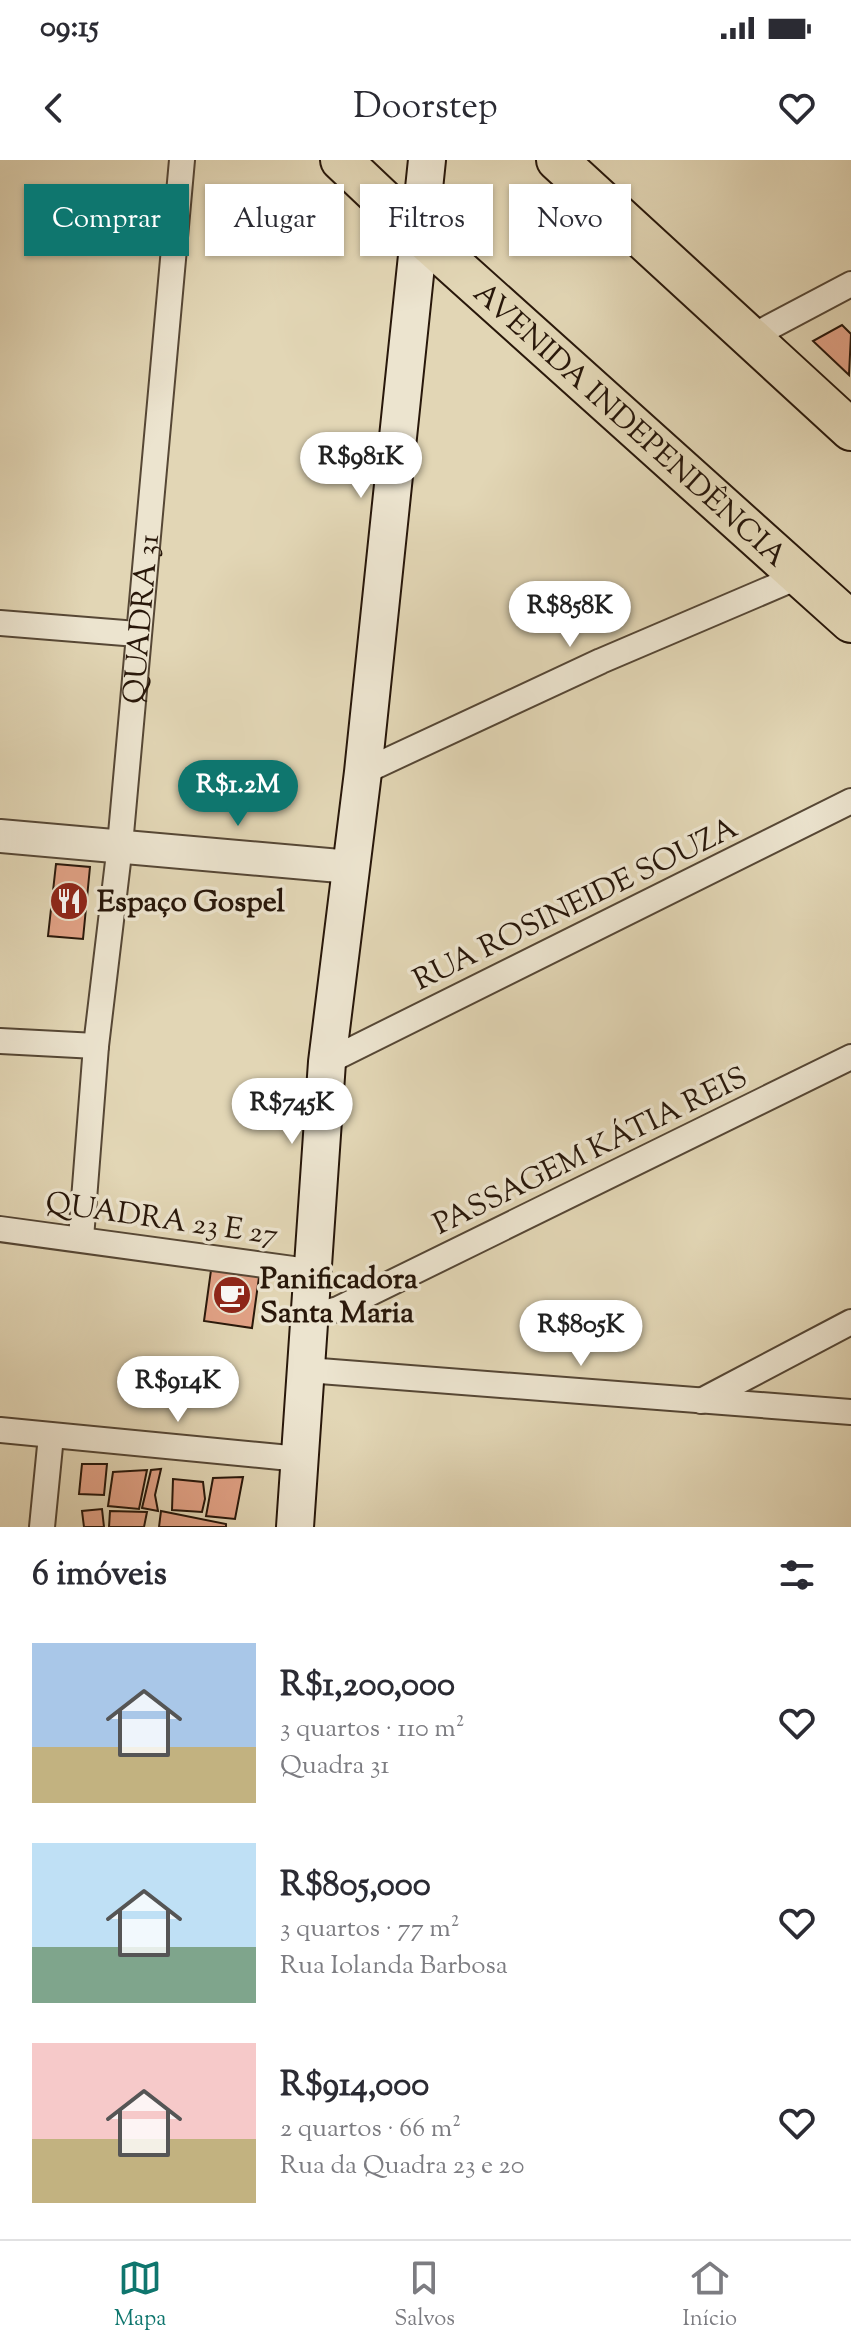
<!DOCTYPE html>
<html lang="pt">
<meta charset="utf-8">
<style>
:root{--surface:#fff;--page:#f2f2f3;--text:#2b2b33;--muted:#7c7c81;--line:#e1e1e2;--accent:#0f766e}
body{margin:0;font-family:"Sorts Mill Goudy",serif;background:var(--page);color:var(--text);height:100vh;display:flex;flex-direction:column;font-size:30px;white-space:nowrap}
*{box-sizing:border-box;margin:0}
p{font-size:26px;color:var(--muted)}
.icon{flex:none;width:44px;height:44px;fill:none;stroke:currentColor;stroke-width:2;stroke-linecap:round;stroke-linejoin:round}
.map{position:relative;height:1367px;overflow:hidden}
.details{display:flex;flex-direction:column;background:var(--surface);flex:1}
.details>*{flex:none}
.hud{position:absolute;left:24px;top:24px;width:804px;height:72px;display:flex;gap:16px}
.price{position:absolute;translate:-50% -68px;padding:0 18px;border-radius:28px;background:#fff;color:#222;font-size:26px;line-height:52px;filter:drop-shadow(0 2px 4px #0008)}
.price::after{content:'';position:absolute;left:50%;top:48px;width:24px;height:18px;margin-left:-12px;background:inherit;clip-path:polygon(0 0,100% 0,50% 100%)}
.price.selected{background:var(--accent);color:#fff}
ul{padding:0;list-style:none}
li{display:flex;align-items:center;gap:24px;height:200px;padding:0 32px}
li span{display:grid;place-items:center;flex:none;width:224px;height:160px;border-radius:0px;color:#555}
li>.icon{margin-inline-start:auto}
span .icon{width:96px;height:96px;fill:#fffc;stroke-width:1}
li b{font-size:34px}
h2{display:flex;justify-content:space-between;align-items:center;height:96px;padding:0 32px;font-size:34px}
.pill{padding:0 28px;border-radius:0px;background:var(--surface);box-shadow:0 2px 6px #0004;font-size:28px;line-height:72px}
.pill.selected{background:var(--accent);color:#fff}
.status{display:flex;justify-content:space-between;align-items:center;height:56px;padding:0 40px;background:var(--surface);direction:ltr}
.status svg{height:22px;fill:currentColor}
header{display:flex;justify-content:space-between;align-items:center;height:104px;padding:0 32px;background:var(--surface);font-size:36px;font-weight:600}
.menu{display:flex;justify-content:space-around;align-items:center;height:112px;border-top:2px solid var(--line);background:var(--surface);font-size:22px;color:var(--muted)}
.menu a{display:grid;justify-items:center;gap:4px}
.menu .selected{color:var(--accent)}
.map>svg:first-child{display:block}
.building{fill:#e2a286;stroke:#28170a;stroke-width:2}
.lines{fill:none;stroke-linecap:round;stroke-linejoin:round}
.minor-casing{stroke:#564735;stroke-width:28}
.tertiary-casing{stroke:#564735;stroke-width:36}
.secondary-casing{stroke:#28170a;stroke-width:40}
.primary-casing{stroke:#28170a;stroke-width:44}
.minor{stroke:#ece4cf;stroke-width:24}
.tertiary{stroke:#ece4cf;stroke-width:32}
.secondary{stroke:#ece4cf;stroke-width:36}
.primary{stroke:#e2d6b5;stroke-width:40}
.labels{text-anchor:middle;stroke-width:7;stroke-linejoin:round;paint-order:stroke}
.street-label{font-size:30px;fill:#28170a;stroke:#ece4cf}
.poi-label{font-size:30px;font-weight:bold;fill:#28170a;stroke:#ece4cf;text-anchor:start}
</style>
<div class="status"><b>09:15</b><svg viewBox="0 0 49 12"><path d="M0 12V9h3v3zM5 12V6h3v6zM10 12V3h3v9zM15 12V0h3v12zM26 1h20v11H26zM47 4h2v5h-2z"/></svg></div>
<header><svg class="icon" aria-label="back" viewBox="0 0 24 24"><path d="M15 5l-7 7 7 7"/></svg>Doorstep<svg class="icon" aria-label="heart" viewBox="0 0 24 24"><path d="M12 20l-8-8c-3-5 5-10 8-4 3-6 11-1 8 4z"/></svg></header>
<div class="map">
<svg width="851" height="1367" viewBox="0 0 851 1367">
<rect width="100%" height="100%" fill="#e2d6b5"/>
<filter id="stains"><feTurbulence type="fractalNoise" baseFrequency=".0025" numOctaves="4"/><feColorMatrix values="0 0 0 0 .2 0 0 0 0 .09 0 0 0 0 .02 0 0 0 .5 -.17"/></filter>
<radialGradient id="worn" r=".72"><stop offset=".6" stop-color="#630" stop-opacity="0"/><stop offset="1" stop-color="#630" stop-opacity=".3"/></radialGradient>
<!-- building -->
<g class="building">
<path d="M842,165L851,174L849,215L813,181Z"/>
<path d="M56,704L90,707L83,779L48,776Z"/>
<path d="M212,1103L260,1110L252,1168L204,1161Z"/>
<path d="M82,1304H107L104,1335L79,1334Z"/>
<path d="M161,1309L155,1335L158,1351L142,1348L151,1310Z"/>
<path d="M147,1310L139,1349L108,1346L113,1312Z"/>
<path d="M243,1317L235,1359L206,1356L213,1318Z"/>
<path d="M173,1319L203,1322L205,1339L202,1352L172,1350Z"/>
<path d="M102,1349L104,1367H84L82,1351Z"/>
<path d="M110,1351L147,1352L144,1367H109Z"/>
<path d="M161,1351L226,1364V1367H159Z"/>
</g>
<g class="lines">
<!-- minor casing -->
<g class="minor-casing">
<g id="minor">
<path d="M751,177L851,124"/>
<path d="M0,463L137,474"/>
<path d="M363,612L601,501L800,416"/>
<path d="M0,881L96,886"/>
<path d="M327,902L851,641"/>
<path d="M0,1069L315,1112"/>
<path id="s1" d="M81,1078L96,886L120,685L182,0"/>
<path d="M311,1156L338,1149L851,897"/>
<path d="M307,1210L851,1252"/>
<path d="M701,1241L851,1162"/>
<path d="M0,1270L300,1299"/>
<path d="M42,1367L51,1276"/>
</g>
</g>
<!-- tertiary casing -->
<g class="tertiary-casing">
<path id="tertiary" d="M0,676L351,707"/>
</g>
<!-- secondary casing -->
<g class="secondary-casing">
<path id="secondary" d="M295,1367L327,902L363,612L427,0"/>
</g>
<!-- primary casing -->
<g class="primary-casing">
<g id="primary">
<path id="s2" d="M341,0L419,74L851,462"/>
<path d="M557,0L851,270"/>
</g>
</g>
<!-- minor -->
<use href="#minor" class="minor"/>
<!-- tertiary -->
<use href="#tertiary" class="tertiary"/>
<!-- secondary -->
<use href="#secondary" class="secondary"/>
<!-- primary -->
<use href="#primary" class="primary"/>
</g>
<!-- icons -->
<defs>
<g id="restaurant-disc" transform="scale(2)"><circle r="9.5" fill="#8f2418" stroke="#ece4cf"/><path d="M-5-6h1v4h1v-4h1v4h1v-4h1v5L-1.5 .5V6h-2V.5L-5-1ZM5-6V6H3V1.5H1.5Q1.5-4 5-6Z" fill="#fff"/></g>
<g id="cafe-disc" transform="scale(2)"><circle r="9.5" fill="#8f2418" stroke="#ece4cf"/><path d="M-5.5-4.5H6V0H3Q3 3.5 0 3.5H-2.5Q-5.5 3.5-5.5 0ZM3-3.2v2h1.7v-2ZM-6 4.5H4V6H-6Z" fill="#fff"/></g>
</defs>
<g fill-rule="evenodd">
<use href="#restaurant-disc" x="69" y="741"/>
<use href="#cafe-disc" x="232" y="1135"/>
</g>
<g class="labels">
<!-- street labels -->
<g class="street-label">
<text dy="10" stroke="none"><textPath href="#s2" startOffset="392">AVENIDA INDEPENDÊNCIA</textPath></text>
<text dy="10" stroke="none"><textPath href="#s1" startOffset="622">QUADRA 31</textPath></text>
<text transform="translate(575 743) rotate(-26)" y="10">RUA ROSINEIDE SOUZA</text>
<text transform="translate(590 990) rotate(-26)" y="10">PASSAGEM KÁTIA REIS</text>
<text transform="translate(162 1058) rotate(8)" y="10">QUADRA 23 E 27</text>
</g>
<!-- poi labels -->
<g class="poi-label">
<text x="97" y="751">Espaço Gospel</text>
<text x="260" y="1128">Panificadora<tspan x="260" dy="34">Santa Maria</tspan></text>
</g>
</g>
<rect width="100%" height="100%" filter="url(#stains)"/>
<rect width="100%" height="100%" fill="url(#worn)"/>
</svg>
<b class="price" style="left:361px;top:340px">R$981K</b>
<b class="price" style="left:570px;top:489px">R$858K</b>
<b class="price selected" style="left:238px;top:668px">R$1.2M</b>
<b class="price" style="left:292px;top:986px">R$745K</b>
<b class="price" style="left:581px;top:1208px">R$805K</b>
<b class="price" style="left:178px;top:1264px">R$914K</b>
<div class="hud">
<a class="pill selected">Comprar</a>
<a class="pill">Alugar</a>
<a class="pill">Filtros</a>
<a class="pill">Novo</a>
</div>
</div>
<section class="details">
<h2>6 imóveis<svg class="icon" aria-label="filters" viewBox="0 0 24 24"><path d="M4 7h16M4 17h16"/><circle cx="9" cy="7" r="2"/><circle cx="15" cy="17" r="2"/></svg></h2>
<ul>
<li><span style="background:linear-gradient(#a9c7e8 65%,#c2b280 0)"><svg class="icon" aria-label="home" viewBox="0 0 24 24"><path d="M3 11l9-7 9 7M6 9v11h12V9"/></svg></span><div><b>R$1,200,000</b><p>3 quartos · 110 m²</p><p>Quadra 31</p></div><svg class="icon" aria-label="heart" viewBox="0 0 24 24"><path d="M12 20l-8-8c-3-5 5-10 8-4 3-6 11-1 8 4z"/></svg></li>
<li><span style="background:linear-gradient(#bfe0f5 65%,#7fa58c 0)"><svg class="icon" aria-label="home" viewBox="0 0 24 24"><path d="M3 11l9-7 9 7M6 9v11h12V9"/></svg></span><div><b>R$805,000</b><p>3 quartos · 77 m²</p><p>Rua Iolanda Barbosa</p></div><svg class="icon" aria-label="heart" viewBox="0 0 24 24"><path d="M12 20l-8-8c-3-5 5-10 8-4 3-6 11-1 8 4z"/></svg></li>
<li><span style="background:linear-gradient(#f6c9c9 60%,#c2b280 0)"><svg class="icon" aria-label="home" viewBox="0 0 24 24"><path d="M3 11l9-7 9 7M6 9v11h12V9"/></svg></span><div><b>R$914,000</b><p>2 quartos · 66 m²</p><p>Rua da Quadra 23 e 20</p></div><svg class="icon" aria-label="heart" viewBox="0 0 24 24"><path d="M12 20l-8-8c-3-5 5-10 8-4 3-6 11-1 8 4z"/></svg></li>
</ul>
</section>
<nav class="menu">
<a class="selected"><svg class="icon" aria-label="map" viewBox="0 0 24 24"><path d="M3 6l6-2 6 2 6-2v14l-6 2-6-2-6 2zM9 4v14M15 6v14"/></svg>Mapa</a>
<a><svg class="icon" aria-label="saved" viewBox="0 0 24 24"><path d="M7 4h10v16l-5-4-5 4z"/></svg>Salvos</a>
<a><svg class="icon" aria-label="home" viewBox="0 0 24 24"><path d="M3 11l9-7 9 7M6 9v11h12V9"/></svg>Início</a>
</nav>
